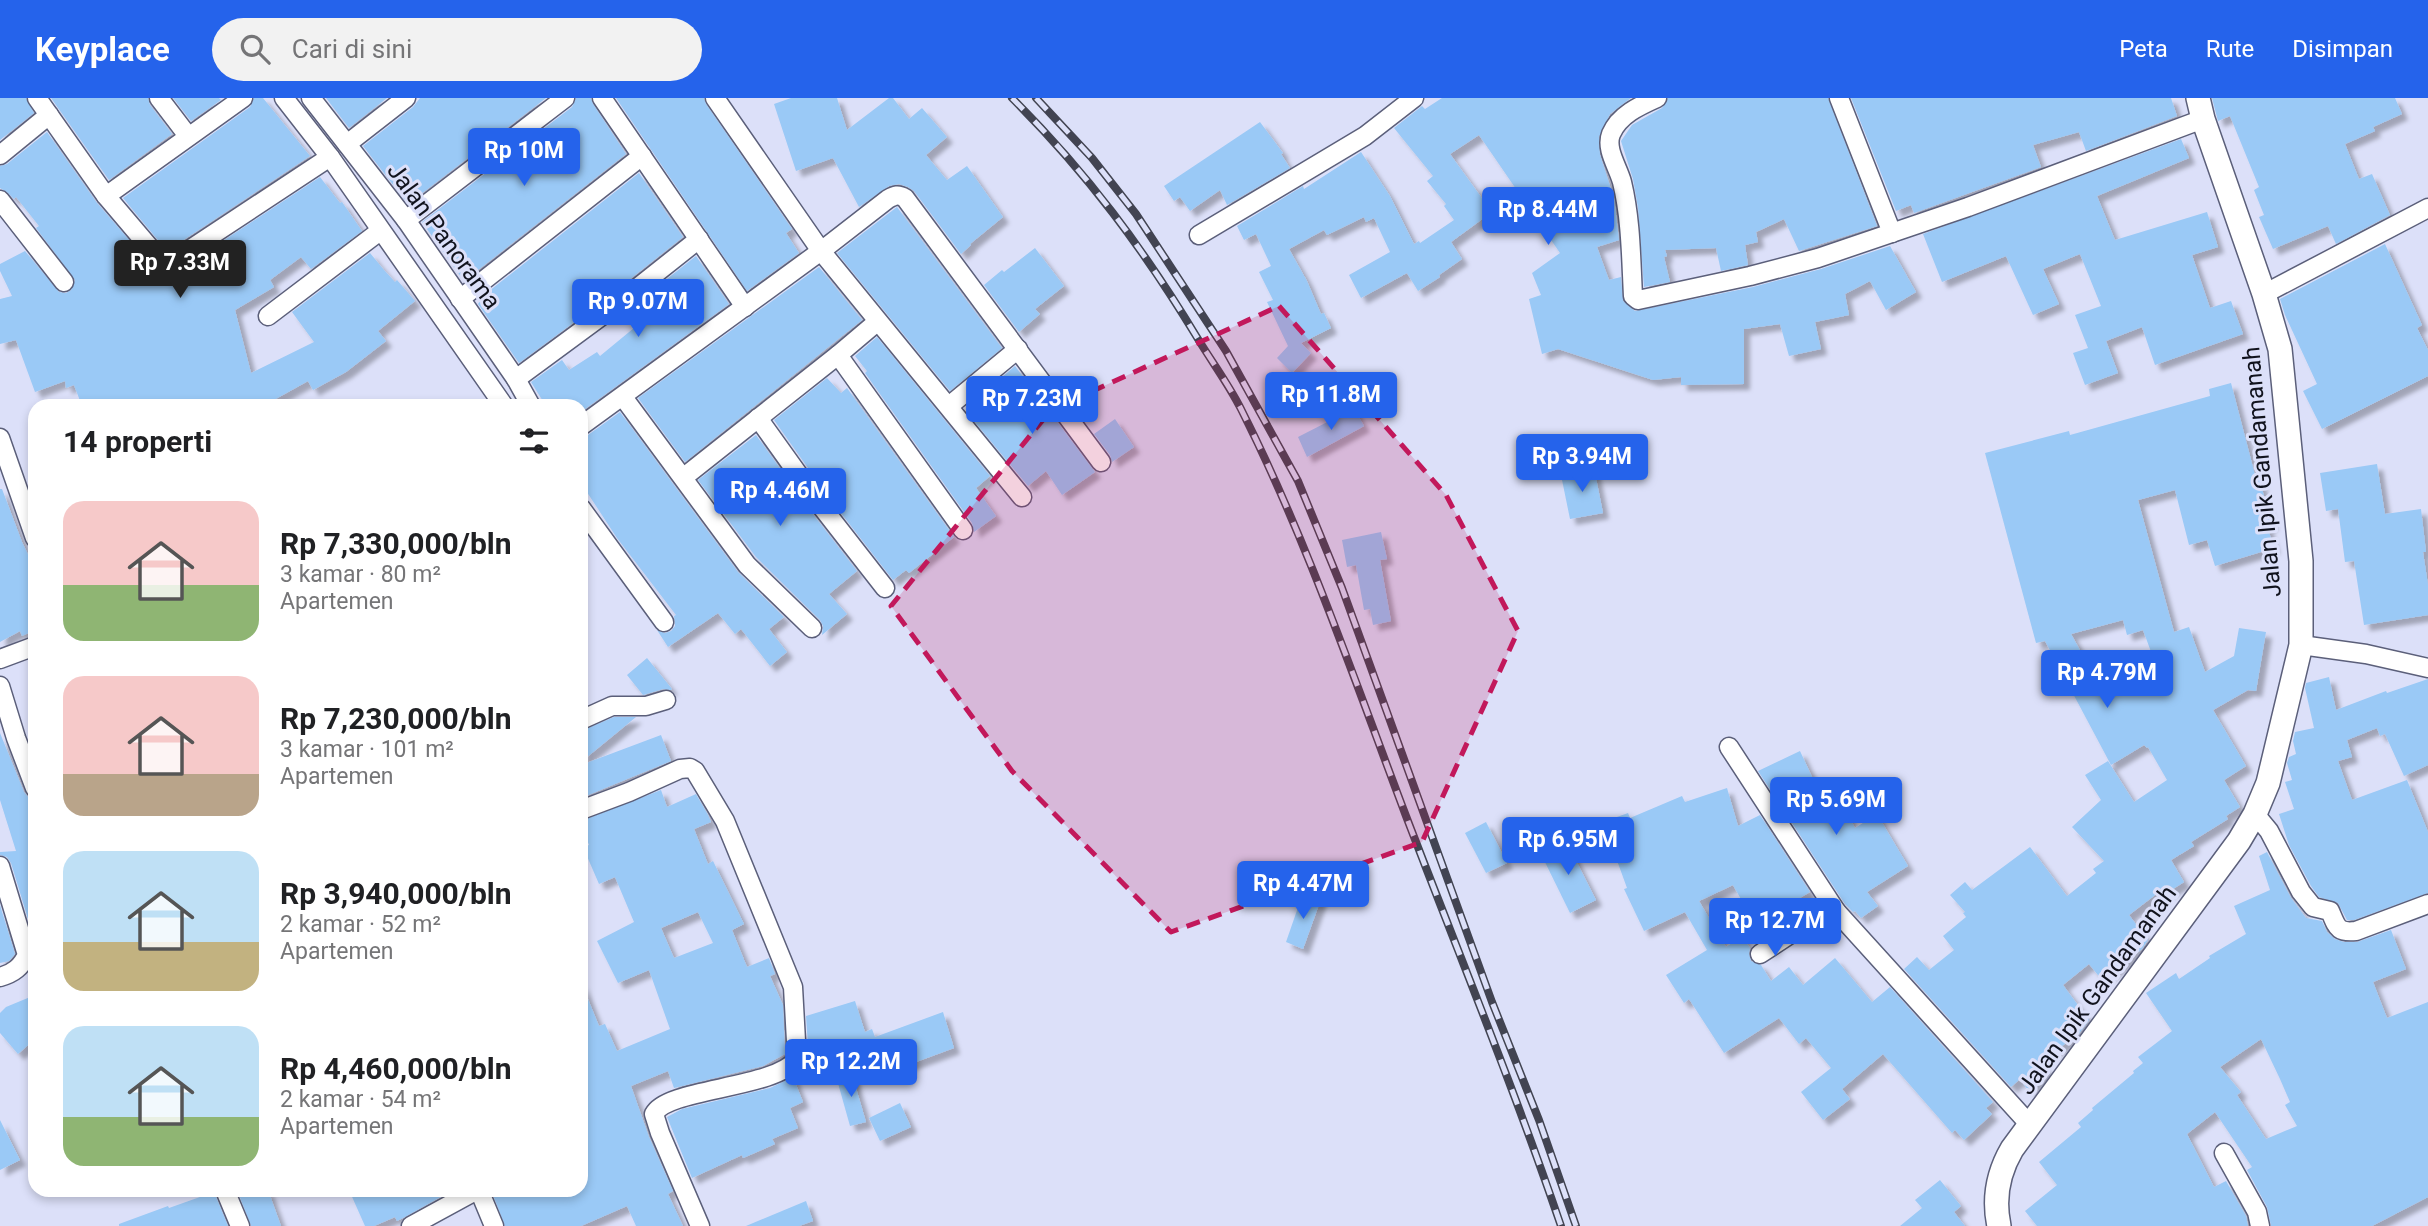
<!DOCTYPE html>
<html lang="id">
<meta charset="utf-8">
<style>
:root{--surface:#fff;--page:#f2f2f2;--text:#202124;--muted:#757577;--accent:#2563eb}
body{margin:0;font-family:Roboto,sans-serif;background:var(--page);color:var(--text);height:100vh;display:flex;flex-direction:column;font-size:26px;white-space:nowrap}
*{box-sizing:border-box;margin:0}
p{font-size:23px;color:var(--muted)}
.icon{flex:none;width:38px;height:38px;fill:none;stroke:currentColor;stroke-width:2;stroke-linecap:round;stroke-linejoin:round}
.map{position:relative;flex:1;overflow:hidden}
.details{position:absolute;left:28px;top:301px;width:560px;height:798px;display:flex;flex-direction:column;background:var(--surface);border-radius:21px;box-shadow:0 4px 10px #0003}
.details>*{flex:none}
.price{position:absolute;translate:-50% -60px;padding:0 16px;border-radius:7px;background:var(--accent);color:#fff;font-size:23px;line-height:46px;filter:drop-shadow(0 2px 4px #0008)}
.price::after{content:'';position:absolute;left:50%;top:42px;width:21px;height:16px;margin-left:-10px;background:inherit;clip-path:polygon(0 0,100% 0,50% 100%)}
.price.active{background:#222;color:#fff}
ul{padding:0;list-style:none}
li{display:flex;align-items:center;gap:21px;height:175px;padding:0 35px}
li span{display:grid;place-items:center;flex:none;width:196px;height:140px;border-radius:21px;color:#555}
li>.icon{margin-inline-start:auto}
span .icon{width:84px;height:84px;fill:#fffc;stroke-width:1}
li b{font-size:30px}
h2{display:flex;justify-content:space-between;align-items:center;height:84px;padding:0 35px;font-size:30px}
header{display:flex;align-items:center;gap:42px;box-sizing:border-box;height:98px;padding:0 35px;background:var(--accent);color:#fff}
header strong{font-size:33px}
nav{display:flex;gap:38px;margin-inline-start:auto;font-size:24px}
.search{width:490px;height:63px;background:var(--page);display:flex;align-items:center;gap:18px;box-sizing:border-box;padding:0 24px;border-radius:38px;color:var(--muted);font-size:26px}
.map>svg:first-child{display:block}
.building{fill:#9ac9f6;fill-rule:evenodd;filter:url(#shadow)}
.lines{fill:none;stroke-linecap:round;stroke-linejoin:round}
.minor-casing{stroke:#5b5f7a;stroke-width:21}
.tertiary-casing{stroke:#5b5f7a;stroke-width:26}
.minor{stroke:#fff;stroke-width:18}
.tertiary{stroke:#fff;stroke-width:23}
.rail-casing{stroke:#424452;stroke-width:8}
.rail{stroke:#dce0f9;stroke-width:5;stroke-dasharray:16;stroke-linecap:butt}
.marked{fill:#c2185b;fill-opacity:0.2;stroke:#c2185b;stroke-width:5;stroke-dasharray:14 9;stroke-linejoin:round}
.labels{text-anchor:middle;stroke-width:6;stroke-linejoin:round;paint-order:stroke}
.street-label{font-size:24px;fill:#11131d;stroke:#dce0f9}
</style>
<header>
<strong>Keyplace</strong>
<div class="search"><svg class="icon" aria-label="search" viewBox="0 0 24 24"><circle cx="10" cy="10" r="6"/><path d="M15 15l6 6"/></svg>Cari di sini</div>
<nav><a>Peta</a><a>Rute</a><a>Disimpan</a></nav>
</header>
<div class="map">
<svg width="2428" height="1128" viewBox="0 0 2428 1128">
<defs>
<filter id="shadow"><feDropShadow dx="6" dy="6" stdDeviation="2" flood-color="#0004"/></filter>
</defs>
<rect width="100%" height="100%" fill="#dce0f9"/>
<!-- building -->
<g class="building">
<path d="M0,0H26L34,15L0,42Z"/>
<path d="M51,0H148L150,7L172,36L109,82Z"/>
<path d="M173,0H219L221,2L191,23Z"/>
<path d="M254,0H263L310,58L167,153L123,100L250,9Z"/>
<path d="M326,0H387L349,30Z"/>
<path d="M420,0H546L408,106L363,48L413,9Z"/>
<path d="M576,0H591L593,6L626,56L464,183L422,124L572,9Z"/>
<path d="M616,0H704L706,6L792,131L786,135L799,155L747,193Z"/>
<path d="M791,0H837L847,32L889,0H893L909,21L922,10L947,39L926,57L947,82L967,68L1003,119L970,146L971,147L961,156L914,93L908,89L899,86L889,88L859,109L833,60L796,73L774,6Z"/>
<path d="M1442,0H1631L1610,16L1599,39L1600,57L1614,100L1619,142L1597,149L1609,182L1621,179L1623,203L1635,213L1753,189L1821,171L1890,148L1916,194L1886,212L1870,183L1845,196L1849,217L1815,224L1821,251L1789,258L1780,226L1744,231V286L1681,287V279L1653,282L1558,251L1542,256L1529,201L1541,197L1532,175L1560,155L1479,37L1450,56L1492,114L1451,144L1462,161L1439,177L1440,179L1418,193L1407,175L1361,200L1349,177L1390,154L1374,120L1366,124L1364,119L1327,137L1324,132L1289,151L1307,183L1321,216L1324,215L1331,230L1301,245L1311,255L1292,275L1277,260L1288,248L1267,204L1273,202L1259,174L1271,168L1256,136L1244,142L1237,128L1303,88L1304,91L1361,54L1390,98L1414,146L1419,143L1420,145L1454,122L1444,108L1446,106L1427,83L1433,78L1394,30L1422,8L1425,11Z"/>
<path d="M1668,0H1828L1877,128L1799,153L1784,121L1756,134L1758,144L1745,147L1748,167L1721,173L1716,150L1665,152L1667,158L1664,159L1670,184L1644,189L1638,110L1633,81L1621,43L1632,27L1662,10Z"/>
<path d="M1851,0H2171L2177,18L2086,53L2079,34L2033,47L2041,69L1914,115L1911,107L1896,113Z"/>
<path d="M2212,0H2395L2402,16L2373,29L2375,33L2345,46L2359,81L2372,76L2390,117L2336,146L2328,128L2273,151L2259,119L2264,117L2254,92L2259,89L2230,18L2218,23Z"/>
<path d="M1260,24L1283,55L1281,56L1290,70L1227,107L1220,92L1190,113L1180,99L1174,103L1164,88Z"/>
<path d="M47,34L97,105L158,175L177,173L320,79L340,105L342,104L362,133L311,171L301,159L270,182L274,189L235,212L251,275L314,244L292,214L370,155L384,172L395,184L397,182L415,203L378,233L386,243L346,274L313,292L308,283L263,308H82L74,287L66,290L65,283L35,294L16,242L0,246V201L12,198L0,173V166L25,153L59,194L66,195L71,192L75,182L36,130L39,128L16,99L14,101L8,95L0,90V68L7,66Z"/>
<path d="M2181,41L2189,60L2097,98L2115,142L2207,114L2218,149L2192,157L2210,210L2231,203L2243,236L2155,267L2142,229L2106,243L2118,275L2085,287L2073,255L2088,250L2075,217L2101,208L2080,156L2043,171L2059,206L2033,217L2006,158L1942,184L1923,136Z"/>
<path d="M639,75L683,139L600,205L519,265L478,206L480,203L479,201Z"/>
<path d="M897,109L1002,250L950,293L837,155Z"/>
<path d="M2385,146L2422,227L2417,230L2428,252V278L2322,331L2303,293L2317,286L2285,217L2280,201Z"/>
<path d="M1035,150L1064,188L1035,211L1040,216L1019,234L984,187L1002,172L1004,174Z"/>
<path d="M696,158L729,206L581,314V308H546L531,284L562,262L569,272L597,254L600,258L640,225L629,211Z"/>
<path d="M819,169L862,222L685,364L638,300Z"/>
<path d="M877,239L990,378L976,390L996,418L974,434L972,425L865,275L867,273L855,258Z"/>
<path d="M1015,268L1095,374L1062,397L1046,373L1028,388L974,323L1004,300L994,286Z"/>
<path d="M827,280L841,295L847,290L954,439L909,475L906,472L893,482L830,401L774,322Z"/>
<path d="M2231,285L2256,381L2259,380L2272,427L2267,428L2274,450L2215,468L2207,442L2189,447L2175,392L2138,402L2174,534L2189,529L2205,574L2234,558L2239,530L2266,534L2256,593L2248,592L2213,612L2246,668L2224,682L2240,709L2226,718L2228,721L2191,744L2194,748L2171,762L2184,784L2162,798L2159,794L2129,817L2148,842L2142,851L2102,882L2089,866L2063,887L2089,922L2078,937L2040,963L2050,975L2028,992L2020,981L2011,989L1904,871L1917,859L1929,872L1954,852L1943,838L1966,819L1963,815L1965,814L1950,797L1965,784L1972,792L2030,749L2067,798L2096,775L2093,771L2104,763L2072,729L2101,702L2085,677L2108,663L2134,704L2167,682L2148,649L2147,650L2144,647L2111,667L2045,543L2036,545L1985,355L2069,333L2070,337L2210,298L2209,291ZM2123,522L2127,537L2143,532L2157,570L2105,597L2071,536Z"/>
<path d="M1352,307L1364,328L1307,359L1298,339L1343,316Z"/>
<path d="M620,314L738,474L784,519L769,531L787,554L770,568L741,531L735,536L718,515L668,549L657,532L665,535L671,533L675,528L674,518L676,517L617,440L581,385V339L588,337Z"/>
<path d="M1115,321L1134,349L1112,364L1110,357L1094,336Z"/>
<path d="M756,337L812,415L857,473L829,496L847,516L822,537L823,528L820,522L756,459L698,382Z"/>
<path d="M2377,366L2385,416L2421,411L2426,454H2423L2428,487V517L2364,527L2354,463L2345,464L2338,411L2326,413L2320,375Z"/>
<path d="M1594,370L1603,415L1570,421L1561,377Z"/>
<path d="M0,391H2L22,444L35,471V532L22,538L20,533L0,544Z"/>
<path d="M1381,434L1387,461L1380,462L1391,523L1373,527L1370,511L1364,512L1356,467L1347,469L1342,442Z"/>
<path d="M647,560L672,591L671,592L663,591L643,597L627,577Z"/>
<path d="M2329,579L2336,612L2386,593L2387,595L2428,581V667L2404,678L2385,636L2380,638L2377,630L2347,642L2352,659L2338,663L2352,702L2407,682L2428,734V795L2354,822H2347L2338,805L2319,799L2311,788L2289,747L2279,716L2294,711L2285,684L2292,682L2287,665L2289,659L2296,656L2293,643L2295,634L2314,630L2305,590L2306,585Z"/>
<path d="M614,619H636L581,664V633Z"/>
<path d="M0,635L24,694L28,699L35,701V844L11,765L7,759L0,757V754L16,753L0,702Z"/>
<path d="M661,637L671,663L581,700V667Z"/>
<path d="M1800,653L1813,681L1803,685L1820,717L1841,705L1855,730L1877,716L1908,768L1867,794L1878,808L1861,820L1855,813L1853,814L1845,806L1758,673Z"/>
<path d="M1727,690L1738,728L1760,717L1810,794L1755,826L1733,787L1699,803L1726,849L1742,838L1750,850L1749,856L1751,863L1761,867L1771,883L1789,869L1803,887L1835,860L1872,904L1890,889L1993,1004L1986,1010L1992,1016L1964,1042L1955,1032L1952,1035L1883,956L1842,991L1850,1001L1823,1022L1801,994L1831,970L1806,940L1799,946L1779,920L1724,955L1689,901L1684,905L1666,877L1707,852L1685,814L1644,833L1624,791L1627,790L1603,724L1628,715L1630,720L1682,698L1685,704Z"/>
<path d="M661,692L667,709L696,696L708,717L711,724L694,731L708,766L713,763L744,826L732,832L747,869L769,860L775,876L770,878L783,907L785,956L763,968L674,990L668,973L631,988L649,1039L673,1093L668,1096L683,1128H636L627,1108L581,1128H505L491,1092H581V884L599,928L605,926L617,953L670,931L649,872L618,885L597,843L634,824L615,779L599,786L583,749L589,747L581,727V723ZM698,814L713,845L674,860L661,830Z"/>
<path d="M1486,724L1507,765L1486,775L1465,735Z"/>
<path d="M1566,743L1596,802L1570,815L1541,756Z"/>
<path d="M2267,754L2291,800L2306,820L2322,823L2327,834L2335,841L2344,844H2357L2391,832L2406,871L2373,884L2387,920L2428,904V1099L2372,1128H2271L2267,1109L2247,1072L2252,1069L2215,1014L2187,1036L2214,1089L2226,1083L2246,1118L2248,1128H2037L2025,1113L2057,1087L2039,1064L2081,1029L2078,1025L2093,1012L2092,1010L2134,975L2133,973L2143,965L2138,959L2172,933L2146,895L2176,875L2179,881L2210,860L2209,858L2246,836L2234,808L2270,792L2259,758ZM2261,941L2280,981L2290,1004L2285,1007L2297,1028L2266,1041L2237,997L2241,994L2220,969Z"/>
<path d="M1303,795L1321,801L1303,851L1286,844Z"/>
<path d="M0,807L15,856L9,863L0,865Z"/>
<path d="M35,897V941L18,956L0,935V915L6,909Z"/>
<path d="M855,903L865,934L872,931L875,939L943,914L954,950L889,974L884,961L843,975L831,941L808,948L806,918Z"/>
<path d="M851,973L866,1024L850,1028L836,978Z"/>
<path d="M793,979L803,1004L790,1010L798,1030L772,1041L775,1046L743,1060L742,1057L692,1080L667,1019L682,1011L770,990Z"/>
<path d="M900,1005L911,1029L880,1043L869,1020Z"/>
<path d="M0,1022L20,1062L0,1072Z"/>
<path d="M1940,1082L1961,1108L1954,1114L1965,1128H1900L1922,1110L1915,1102Z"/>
<path d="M237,1092H268L281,1128H251Z"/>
<path d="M349,1092H453L403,1120L397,1123L395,1119L374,1128H365Z"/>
<path d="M214,1094L228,1128H119V1126L168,1108L169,1110Z"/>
<path d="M806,1103L813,1123L799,1128H746Z"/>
</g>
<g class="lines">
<!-- minor casing -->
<g class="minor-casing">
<g id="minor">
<path d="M37,0L106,98L162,164H171L330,59"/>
<path d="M159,0L188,38"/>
<path d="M284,0L330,59L504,308"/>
<path d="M311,0L406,122L516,281L531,308"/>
<path d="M602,0L745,209"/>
<path d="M715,0L821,153L1022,399"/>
<path d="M1657,0C1639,8 1619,17 1611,36C1605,51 1618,69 1622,84C1631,121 1631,160 1633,198L1638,202L1750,178L1818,160L1968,109L2203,21"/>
<path d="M1839,0L1892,135"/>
<path d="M347,46L406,0"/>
<path d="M0,57L49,17"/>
<path d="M106,98L243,0"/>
<path d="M0,102L64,184"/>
<path d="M406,122L565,0"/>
<path d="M1199,137L1365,38L1414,0"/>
<path d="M2264,196L2428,110"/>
<path d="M460,201L642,58"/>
<path d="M268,218L380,133"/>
<path d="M838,257L963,432"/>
<path d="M516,281L607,214L699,141"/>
<path d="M623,299L747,467L812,530"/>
<path d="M949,308L1018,251"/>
<path d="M758,320L821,408L885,490"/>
<path d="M581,328L821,153L888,101C895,97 898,96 905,100L1101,364"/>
<path d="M0,340L35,440"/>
<path d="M684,379L838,257L877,224"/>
<path d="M581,410L664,524"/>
<path d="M2301,547L2366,556L2428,570"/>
<path d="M0,561L35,548"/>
<path d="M0,588L16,640L35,690"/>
<path d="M581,622L612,608H646L666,602"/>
<path d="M1729,649L1836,813"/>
<path d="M581,712L629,694L680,671L690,670L695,673L725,723L793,889L797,961C775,991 667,990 654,1016L660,1035L700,1128"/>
<path d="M2255,716L2269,733L2301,794L2313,809L2330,813C2337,829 2337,835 2356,833L2428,806"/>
<path d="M0,768L27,857C21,869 14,875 0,879"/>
<path d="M1760,856L1789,837L1836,813L2030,1027"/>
<path d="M2224,1055L2257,1114L2260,1128"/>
<path d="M225,1092L240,1128"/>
<path d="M479,1092L494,1128"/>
<path d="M411,1128L477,1092"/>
</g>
</g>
<!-- tertiary casing -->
<g class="tertiary-casing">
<path id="tertiary" d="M1999,1128C1993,1100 1998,1075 2012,1051L2239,743L2255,716L2268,685L2301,547V463L2280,251L2264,196L2203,21L2198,0"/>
</g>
<!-- minor -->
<use href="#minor" class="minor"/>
<!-- tertiary -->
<use href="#tertiary" class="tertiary"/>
<!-- rail casing -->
<g class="rail-casing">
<g id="rail">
<path d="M1012,0C1087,75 1143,150 1198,241C1212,264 1229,287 1241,311C1307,442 1354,581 1406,718C1458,854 1514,990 1561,1128"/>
<path d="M1036,0L1092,60L1136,116L1226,253L1298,383L1342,490L1492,904L1539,1022L1576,1128"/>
</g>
</g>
<!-- rail -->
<use href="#rail" class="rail"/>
</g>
<!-- marked area -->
<path class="marked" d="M1279,208L1446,397L1518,533L1422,744L1171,834L1012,673L891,508L1051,312Z"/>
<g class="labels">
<!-- street labels -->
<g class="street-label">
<text transform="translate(444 138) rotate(54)" y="8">Jalan Panorama</text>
<text transform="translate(2262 374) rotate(-95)" y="8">Jalan Ipik Gandamanah</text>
<text transform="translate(2097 892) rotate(-54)" y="8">Jalan Ipik Gandamanah</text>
</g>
</g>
</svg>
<b class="price" style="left:524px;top:90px">Rp 10M</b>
<b class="price" style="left:1548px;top:149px">Rp 8.44M</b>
<b class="price active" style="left:180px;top:202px">Rp 7.33M</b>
<b class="price" style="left:638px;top:241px">Rp 9.07M</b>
<b class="price" style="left:1331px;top:334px">Rp 11.8M</b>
<b class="price" style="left:1032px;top:338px">Rp 7.23M</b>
<b class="price" style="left:1582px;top:396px">Rp 3.94M</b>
<b class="price" style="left:780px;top:430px">Rp 4.46M</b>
<b class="price" style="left:2107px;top:612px">Rp 4.79M</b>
<b class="price" style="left:1836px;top:739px">Rp 5.69M</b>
<b class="price" style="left:1568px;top:779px">Rp 6.95M</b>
<b class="price" style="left:1303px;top:823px">Rp 4.47M</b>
<b class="price" style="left:1775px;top:860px">Rp 12.7M</b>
<b class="price" style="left:851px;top:1001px">Rp 12.2M</b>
<section class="details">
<h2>14 properti<svg class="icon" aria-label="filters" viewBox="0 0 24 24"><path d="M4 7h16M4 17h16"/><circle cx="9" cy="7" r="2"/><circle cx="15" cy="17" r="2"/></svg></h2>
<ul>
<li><span style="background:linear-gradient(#f6c9c9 60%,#8fb573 0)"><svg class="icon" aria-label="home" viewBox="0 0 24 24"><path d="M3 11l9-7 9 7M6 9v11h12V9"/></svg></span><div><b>Rp 7,330,000/bln</b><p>3 kamar · 80 m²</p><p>Apartemen</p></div></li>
<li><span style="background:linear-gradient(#f6c9c9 70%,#b9a48a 0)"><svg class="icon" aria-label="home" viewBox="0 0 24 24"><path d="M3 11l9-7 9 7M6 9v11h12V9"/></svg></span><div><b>Rp 7,230,000/bln</b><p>3 kamar · 101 m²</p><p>Apartemen</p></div></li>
<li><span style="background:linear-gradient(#bfe0f5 65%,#c2b280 0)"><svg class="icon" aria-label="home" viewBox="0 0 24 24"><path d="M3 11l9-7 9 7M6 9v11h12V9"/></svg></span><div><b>Rp 3,940,000/bln</b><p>2 kamar · 52 m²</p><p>Apartemen</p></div></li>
<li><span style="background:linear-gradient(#bfe0f5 65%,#8fb573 0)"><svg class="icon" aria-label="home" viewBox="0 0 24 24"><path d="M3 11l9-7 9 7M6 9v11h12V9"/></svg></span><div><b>Rp 4,460,000/bln</b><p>2 kamar · 54 m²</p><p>Apartemen</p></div></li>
</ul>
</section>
</div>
